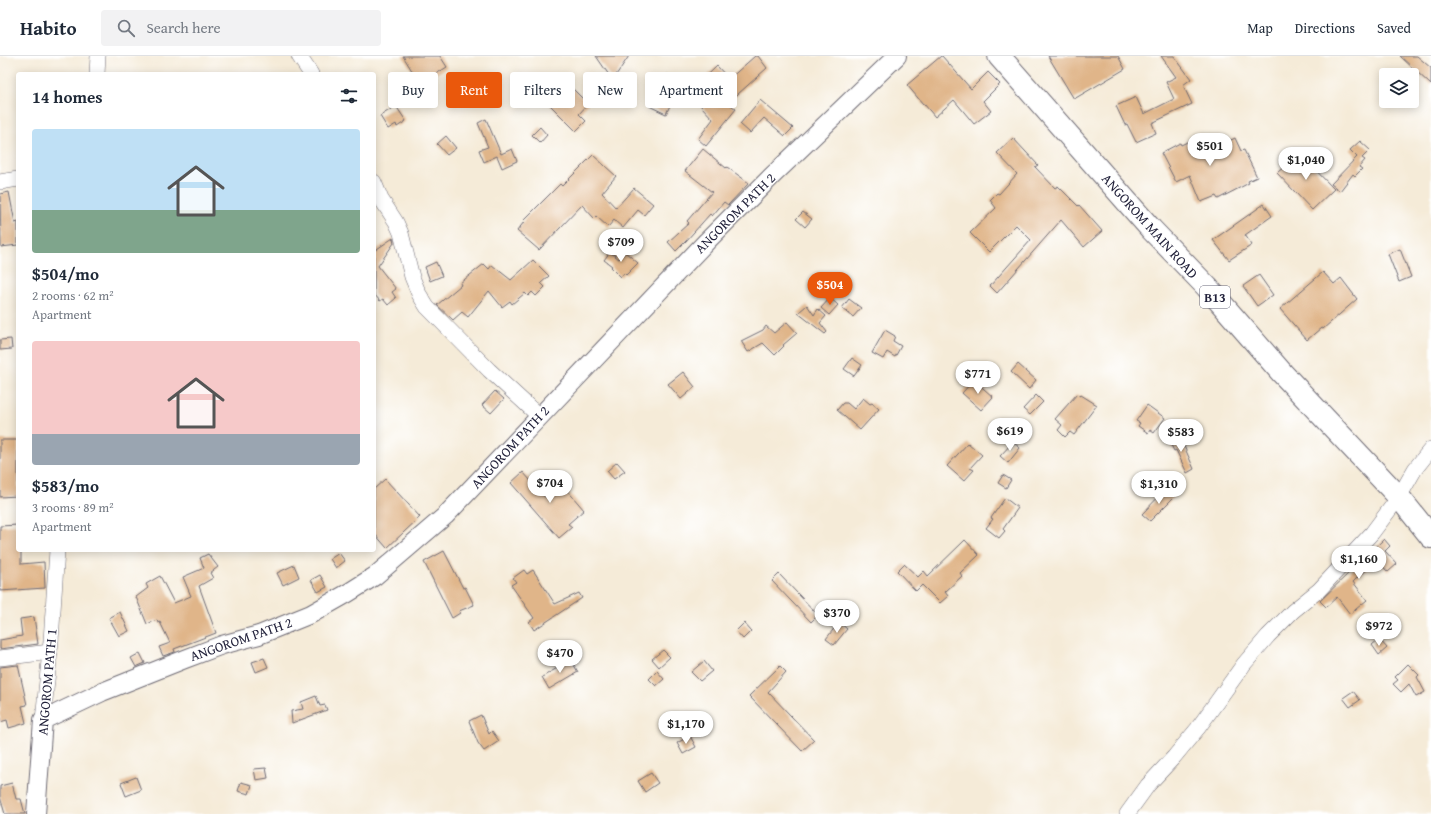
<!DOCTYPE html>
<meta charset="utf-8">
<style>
:root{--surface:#fff;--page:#f2f2f3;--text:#1f2937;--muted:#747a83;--line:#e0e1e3;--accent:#ea580c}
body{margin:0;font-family:"Gentium Book Plus",serif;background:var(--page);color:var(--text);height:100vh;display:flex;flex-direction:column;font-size:15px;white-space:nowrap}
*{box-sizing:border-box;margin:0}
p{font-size:13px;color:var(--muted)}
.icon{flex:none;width:22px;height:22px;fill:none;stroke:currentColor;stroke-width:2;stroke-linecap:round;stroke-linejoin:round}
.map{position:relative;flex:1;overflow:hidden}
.panel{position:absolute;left:16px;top:16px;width:360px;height:480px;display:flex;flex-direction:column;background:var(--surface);border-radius:4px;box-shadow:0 2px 10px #0003}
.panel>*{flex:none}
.hud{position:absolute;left:388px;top:16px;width:380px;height:36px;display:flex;gap:8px}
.tools{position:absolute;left:1379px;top:12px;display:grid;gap:8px}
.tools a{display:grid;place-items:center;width:40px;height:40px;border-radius:4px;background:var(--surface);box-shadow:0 2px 10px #0003;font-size:20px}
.price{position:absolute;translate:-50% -34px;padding:0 9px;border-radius:14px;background:#fff;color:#222;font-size:13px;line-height:26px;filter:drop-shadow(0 1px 2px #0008)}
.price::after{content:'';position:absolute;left:50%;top:24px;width:12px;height:9px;margin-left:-6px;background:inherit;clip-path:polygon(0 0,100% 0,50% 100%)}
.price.selected{background:var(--accent);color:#fff}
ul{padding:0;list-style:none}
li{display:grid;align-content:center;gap:8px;height:212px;padding:0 16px}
li span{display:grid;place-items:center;height:124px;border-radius:4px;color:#555}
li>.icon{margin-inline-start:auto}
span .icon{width:72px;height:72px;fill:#fffc;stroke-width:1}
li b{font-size:17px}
h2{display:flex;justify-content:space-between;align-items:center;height:48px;padding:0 16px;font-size:17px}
.chip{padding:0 14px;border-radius:4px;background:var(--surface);box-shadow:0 2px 10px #0003;font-size:14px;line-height:36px}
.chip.selected{background:var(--accent);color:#fff}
header{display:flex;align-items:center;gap:24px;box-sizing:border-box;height:56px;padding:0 20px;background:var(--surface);border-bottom:1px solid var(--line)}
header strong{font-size:19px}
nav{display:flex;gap:22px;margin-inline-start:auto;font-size:14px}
.search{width:280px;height:36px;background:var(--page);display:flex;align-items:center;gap:10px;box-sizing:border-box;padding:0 14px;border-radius:4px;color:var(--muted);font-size:15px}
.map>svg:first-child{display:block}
.building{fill:#e0b589}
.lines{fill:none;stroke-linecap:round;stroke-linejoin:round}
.minor-casing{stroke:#6c6872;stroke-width:16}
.tertiary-casing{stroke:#6c6872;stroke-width:20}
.trunk-casing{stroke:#6c6872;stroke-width:24}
.minor{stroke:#fff;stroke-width:15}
.tertiary{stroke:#fff;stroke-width:18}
.trunk{stroke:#fff;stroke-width:22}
.labels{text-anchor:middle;stroke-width:3;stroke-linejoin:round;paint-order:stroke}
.shield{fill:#fff;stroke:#646476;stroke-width:1}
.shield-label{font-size:13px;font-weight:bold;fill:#22223b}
.street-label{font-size:14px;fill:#22223b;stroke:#fff}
</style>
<header>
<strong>Habito</strong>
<div class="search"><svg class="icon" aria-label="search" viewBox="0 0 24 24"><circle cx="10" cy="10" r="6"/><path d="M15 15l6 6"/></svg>Search here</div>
<nav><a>Map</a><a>Directions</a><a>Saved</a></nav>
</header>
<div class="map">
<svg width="1431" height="758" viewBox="0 0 1431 758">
<rect width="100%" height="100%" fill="#fff"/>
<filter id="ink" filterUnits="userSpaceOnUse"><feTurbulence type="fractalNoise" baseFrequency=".025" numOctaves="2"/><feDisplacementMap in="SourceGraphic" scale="8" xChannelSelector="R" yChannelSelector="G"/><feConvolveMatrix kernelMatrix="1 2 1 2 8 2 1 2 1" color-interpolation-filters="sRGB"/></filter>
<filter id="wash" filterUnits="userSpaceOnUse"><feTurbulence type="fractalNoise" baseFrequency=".012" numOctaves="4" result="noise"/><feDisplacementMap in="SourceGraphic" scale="16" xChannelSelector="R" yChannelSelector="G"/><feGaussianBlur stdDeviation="0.9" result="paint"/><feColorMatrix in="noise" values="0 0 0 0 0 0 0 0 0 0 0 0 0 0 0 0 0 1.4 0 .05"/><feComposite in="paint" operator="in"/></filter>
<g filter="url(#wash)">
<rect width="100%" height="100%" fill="#f5ebd8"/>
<g id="blocks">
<!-- building -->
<g class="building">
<path d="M403,0H440L447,11L420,28Z"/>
<path d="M596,0H629L614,22L609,19Z"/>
<path d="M755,0H758L767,12L728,47L736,53L706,90L698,83L713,63L689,37L717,10L729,23Z"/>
<path d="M941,0H942L971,33L988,16L1000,28L983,45L991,55L974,68L954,44L935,61L924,48H923L907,29Z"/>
<path d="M1048,0H1118L1125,13L1074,43Z"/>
<path d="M1161,0H1174L1191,23L1183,29L1192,48L1152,67L1156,77L1136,86L1127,68L1125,69L1116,50L1136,41L1144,58L1174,43L1166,26L1176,21Z"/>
<path d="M1400,0H1417L1431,12V29Z"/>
<path d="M667,18L684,27L676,42L674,41L666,58L649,50Z"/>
<path d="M561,21L588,48L579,58L586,65L576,75L535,34L545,24L551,30Z"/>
<path d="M760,44L793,72L785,80L764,62L750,77L740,68Z"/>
<path d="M396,50L406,65L397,71L396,68L388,73L380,60Z"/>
<path d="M486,63L501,98L512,93L517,105L502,112L497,100L484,106L479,94L488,91L478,67Z"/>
<path d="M540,71L547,79L540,87L532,79Z"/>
<path d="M446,80L456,92L447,99L437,88Z"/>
<path d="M1200,80L1207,96L1235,82L1241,95L1244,94L1257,121L1248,125L1249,127L1218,143L1216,140L1201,146L1190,119L1176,126L1161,97L1180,87L1181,89Z"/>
<path d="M1013,82L1038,109L1035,111L1055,132L1058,130L1078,150L1079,149L1102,175L1084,191L1061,164L997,237L990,230L1031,184L1016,169L989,196L970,177L996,152L990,144L997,137L999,138L1017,118L997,97Z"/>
<path d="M1360,85L1370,94L1362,102L1365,104L1359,111L1362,113L1355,120L1353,118L1340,135L1331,128L1357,101L1350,94Z"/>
<path d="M703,93L726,112L727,111L749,127L728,149L724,146L712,160L710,158L686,185L676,195L668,186L689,167L687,165L712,136L685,115Z"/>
<path d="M1299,97L1334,133L1312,154L1277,117Z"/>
<path d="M593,99L616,120L602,137L616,152L634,132L653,148L644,159L638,154L623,172L614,164L608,171L596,160L594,162L582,149L539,194L517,175L524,166L523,165L560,128L562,130Z"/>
<path d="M9,136L15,167L18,166V189L1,191L0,138Z"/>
<path d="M1264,148L1272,160L1245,179L1252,189L1229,204L1213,184Z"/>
<path d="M803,156L812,163L805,171L796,163Z"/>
<path d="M393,182L394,187L378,210L396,233L392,236L396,242L388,249L383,243L380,245L374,238V195Z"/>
<path d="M1400,193L1411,221L1399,226L1388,198Z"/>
<path d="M610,196L619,203L625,196L638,207L626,219L624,217L621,221L611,211L612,210L604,204Z"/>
<path d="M533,204L549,220L541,227L545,231L536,240L532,236L528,240L525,237L512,248L510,245L502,251L489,235L468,261L462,256L453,264L437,249L461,229L460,227L484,208L489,213L492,209L511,224Z"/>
<path d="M436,206L442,220L430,225L425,211Z"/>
<path d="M1323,216L1334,228L1341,222L1357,243L1323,273L1321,272L1307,284L1280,253Z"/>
<path d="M1259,219L1273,239L1257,250L1243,230Z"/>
<path d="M830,242L838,249L829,259L821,252Z"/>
<path d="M849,243L861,252L853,261L842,252Z"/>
<path d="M807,249L814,259L818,253L826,260L820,267L827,276L825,278L798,257Z"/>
<path d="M787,266L797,277L783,289L784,290L775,299L763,287L748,296L741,285L763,274L766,270L774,277Z"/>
<path d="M885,274L895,280L893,285L901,290L895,301L887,296L883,303L872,297Z"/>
<path d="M11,283L12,293L0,294V284Z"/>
<path d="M852,302L862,309L854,320L844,313Z"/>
<path d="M1018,308L1036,324L1029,333L1011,316Z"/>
<path d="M683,316L695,331L681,343L668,328Z"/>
<path d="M974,324L993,341L981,354L962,337Z"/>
<path d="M495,335L504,343L491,357L482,349Z"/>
<path d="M1077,338L1080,340L1081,339L1097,349L1074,379L1070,376L1065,381L1058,374L1062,369L1055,363Z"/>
<path d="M1036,339L1043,346L1030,359L1023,353Z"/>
<path d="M863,342L870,348L872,347L879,353L860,374L837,354L843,347H847L854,353Z"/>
<path d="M1147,349L1165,362L1154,377L1150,374L1148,377L1138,370L1140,367L1136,365Z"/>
<path d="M1178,379V381H1180L1194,413L1187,417L1176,394L1174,395L1168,383Z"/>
<path d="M0,384H18V440L0,441Z"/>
<path d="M1013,386L1020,392L1008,407L1000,400Z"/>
<path d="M968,387L982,399L970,412L974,414L964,425L947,410Z"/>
<path d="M617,406L625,415L614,423L607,415Z"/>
<path d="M523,416L545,441L561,427L584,454L568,468L572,471L559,482L511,427Z"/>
<path d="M1003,419L1011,424L1006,432L998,427Z"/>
<path d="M385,423L420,461L387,492L374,477V433Z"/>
<path d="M1167,432L1175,440L1150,465L1142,458Z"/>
<path d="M1005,442L1018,452L1003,473L1005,475L999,482L986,472L993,463L991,462Z"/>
<path d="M18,469V494H21V508L44,506L45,532L0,535V470Z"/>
<path d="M1384,483L1390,490L1385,495L1397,508L1388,516L1376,503L1353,526L1367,544L1350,558L1337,541L1326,551L1320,545Z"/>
<path d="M965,484L979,499L960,517L962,520L945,536L948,540L940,547L922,529L916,535L897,515L904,508L918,521L924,515L928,520Z"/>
<path d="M444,495L463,532L465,531L474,549L459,555L460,557L452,562L424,506Z"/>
<path d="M339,497L345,505L336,512L330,503Z"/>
<path d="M208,498L218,511L210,517L213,522L199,530L216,577L174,593L175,596L163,600L159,591L170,587L160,566L158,567L157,564L147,568L136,541L148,532L146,528L160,520L174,547L191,540L183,521L204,512L200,502Z"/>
<path d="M294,509L299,521L283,529L277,517Z"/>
<path d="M524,514L527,518L533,514L555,548L579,537L582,542L534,574L529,566L534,562L511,529L516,526L513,522Z"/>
<path d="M779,518L818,559L811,566L772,525Z"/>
<path d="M320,519L327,531L318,536L311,524Z"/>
<path d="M120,556L129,575L119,580L109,562Z"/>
<path d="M34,561L38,588L0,593V584L22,580L20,563Z"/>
<path d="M839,566L847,573L834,589L826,583Z"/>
<path d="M744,567L751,575L743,583L736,575Z"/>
<path d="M1379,583L1387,592L1379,599L1372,589Z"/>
<path d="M663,594L670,601L659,611L652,603Z"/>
<path d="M140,597L145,607L136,611L131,602Z"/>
<path d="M264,602L268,611L256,616L252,606Z"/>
<path d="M571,604L578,616L549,633L542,621Z"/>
<path d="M704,605L712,615L700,625L691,616Z"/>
<path d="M1408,608L1419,619L1417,621L1425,636L1416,641L1409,628L1401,636L1393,628L1398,624L1395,621Z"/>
<path d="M18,609L27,649L22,650L26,667L9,672L7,664L0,666V611Z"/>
<path d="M780,610L786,616L768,636L814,684L802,695L749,640Z"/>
<path d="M657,615L664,623L656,630L649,623Z"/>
<path d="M1353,635L1360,644L1350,651L1343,642Z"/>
<path d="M316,640L320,650L325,649L327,654L292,667L291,655L303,653L301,646Z"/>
<path d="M481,659L489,678L492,675L499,685L484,695L478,687L469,665Z"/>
<path d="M690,680L696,691L683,698L677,687Z"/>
<path d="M266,712L268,722L256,724L254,713Z"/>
<path d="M651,717L658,727L645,736L638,725Z"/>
<path d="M136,721L141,734L126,740L121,727Z"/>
<path d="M241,726L252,729L249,738L238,735Z"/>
<path d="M12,727L16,743H21L25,758H5L0,741V730Z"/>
</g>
</g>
</g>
<g filter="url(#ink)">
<use href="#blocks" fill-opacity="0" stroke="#6c6872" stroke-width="1"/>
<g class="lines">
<!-- minor casing -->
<g class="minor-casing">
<g id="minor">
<path d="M299,0L311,18"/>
<path d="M97,18L98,0"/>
<path d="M0,126L18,123"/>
<path d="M374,126L381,143L396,166L401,177L412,221L419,238L427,251L489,314L539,360"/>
<path d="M0,602L50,596"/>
<path d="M43,664L51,585L57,494"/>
<path d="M1127,758L1148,729L1174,701L1198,672L1244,608L1268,580L1293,555L1319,534L1372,477L1399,441L1415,413L1431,393"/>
</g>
</g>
<!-- tertiary casing -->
<g class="tertiary-casing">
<path id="tertiary" d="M36,758L43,664L102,636L185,603L222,589L259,579L311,558L348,537L375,520L445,460L707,185L773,119L897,0"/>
</g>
<!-- trunk casing -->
<g class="trunk-casing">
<path id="trunk" d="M999,0L1151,173L1207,231L1282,317L1399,441L1431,481"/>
</g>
<!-- minor -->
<use href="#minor" class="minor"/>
<!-- tertiary -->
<use href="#tertiary" class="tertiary"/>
<!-- trunk -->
<use href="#trunk" class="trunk"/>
</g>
</g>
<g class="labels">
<!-- shield labels -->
<rect class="shield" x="1200" y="230" width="30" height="22" rx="3"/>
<g class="shield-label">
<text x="1215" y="246">B13</text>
</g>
<!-- street labels -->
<g class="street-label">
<text transform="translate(735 157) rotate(-45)" y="5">ANGOROM PATH 2</text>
<text transform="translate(1150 170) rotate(48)" y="5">ANGOROM MAIN ROAD</text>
<text transform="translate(510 391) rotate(-47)" y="5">ANGOROM PATH 2</text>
<text transform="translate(241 583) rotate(-19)" y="5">ANGOROM PATH 2</text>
<text transform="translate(47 626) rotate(-85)" y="5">ANGOROM PATH 1</text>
</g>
</g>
</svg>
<div class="tools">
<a><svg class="icon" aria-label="layers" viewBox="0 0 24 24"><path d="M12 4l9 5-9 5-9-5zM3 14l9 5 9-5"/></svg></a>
</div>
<b class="price" style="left:1210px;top:111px">$501</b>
<b class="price" style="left:1306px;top:125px">$1,040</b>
<b class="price" style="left:621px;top:207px">$709</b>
<b class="price selected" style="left:830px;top:250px">$504</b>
<b class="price" style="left:978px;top:339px">$771</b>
<b class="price" style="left:1010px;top:396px">$619</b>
<b class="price" style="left:1181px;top:397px">$583</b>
<b class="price" style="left:550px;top:448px">$704</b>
<b class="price" style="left:1159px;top:449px">$1,310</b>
<b class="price" style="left:1359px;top:524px">$1,160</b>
<b class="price" style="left:837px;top:578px">$370</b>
<b class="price" style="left:1379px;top:591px">$972</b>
<b class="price" style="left:560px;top:618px">$470</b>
<b class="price" style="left:686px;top:689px">$1,170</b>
<div class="hud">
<a class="chip">Buy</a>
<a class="chip selected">Rent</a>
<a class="chip">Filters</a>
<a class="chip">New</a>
<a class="chip">Apartment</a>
</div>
<section class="panel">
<h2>14 homes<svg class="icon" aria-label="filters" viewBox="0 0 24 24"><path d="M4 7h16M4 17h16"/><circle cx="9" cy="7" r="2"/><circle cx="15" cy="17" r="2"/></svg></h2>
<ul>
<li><span style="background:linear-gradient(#bfe0f5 65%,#7fa58c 0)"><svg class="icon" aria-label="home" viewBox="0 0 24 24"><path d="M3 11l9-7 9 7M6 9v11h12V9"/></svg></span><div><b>$504/mo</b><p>2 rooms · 62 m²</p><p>Apartment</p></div></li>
<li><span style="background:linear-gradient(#f6c9c9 75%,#9aa5b1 0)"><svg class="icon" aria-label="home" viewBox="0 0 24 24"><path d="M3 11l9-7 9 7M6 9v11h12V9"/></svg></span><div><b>$583/mo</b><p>3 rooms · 89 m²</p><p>Apartment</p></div></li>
</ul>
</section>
</div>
